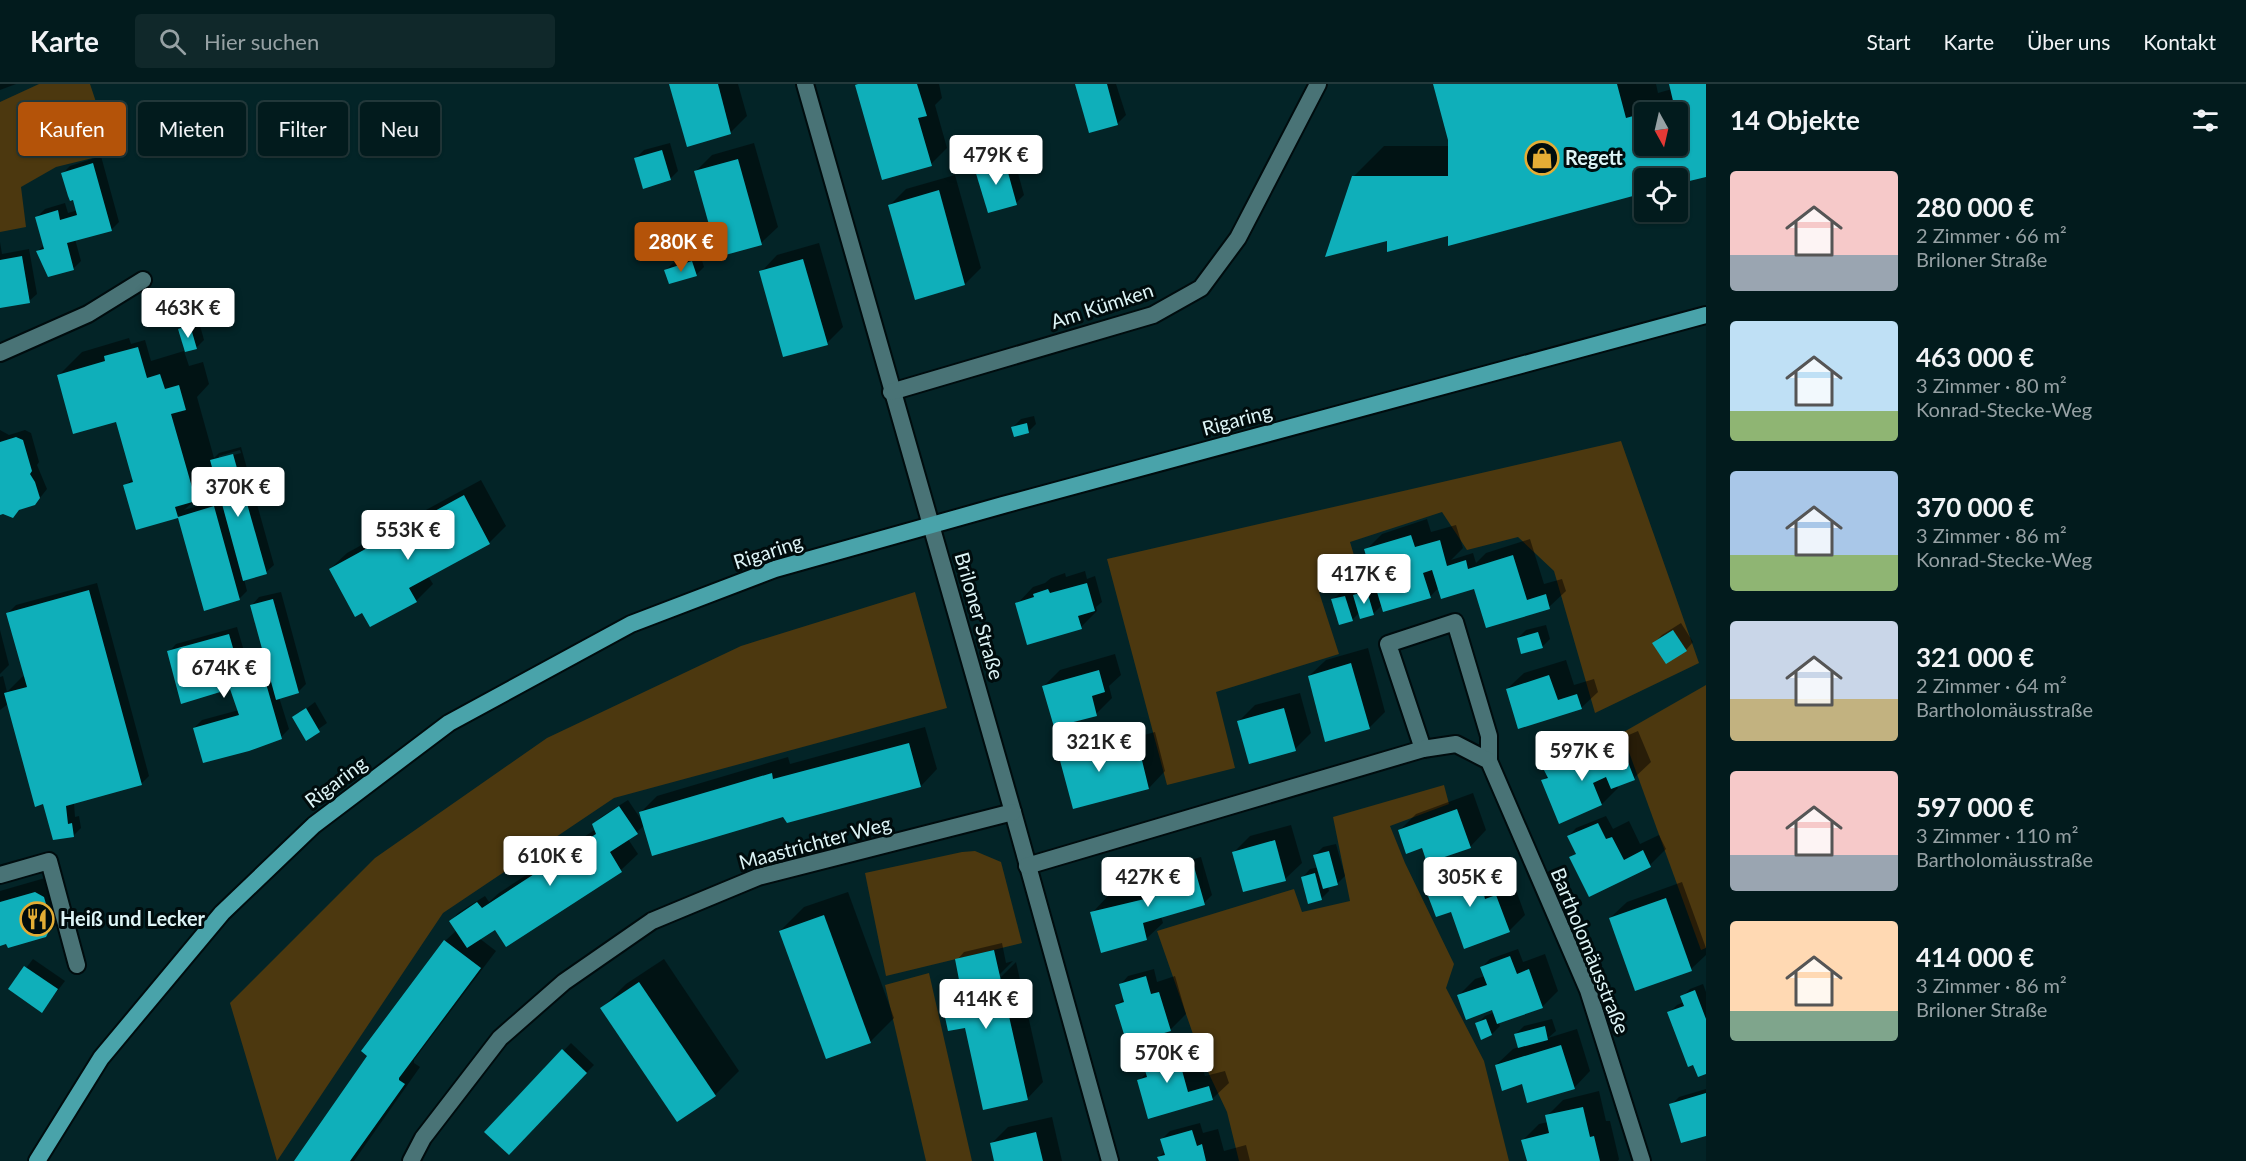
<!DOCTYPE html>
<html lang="de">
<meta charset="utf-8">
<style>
:root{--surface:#021b1d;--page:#10282a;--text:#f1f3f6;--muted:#96a1a4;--line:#23393b;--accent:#b45309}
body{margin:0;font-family:Lato,sans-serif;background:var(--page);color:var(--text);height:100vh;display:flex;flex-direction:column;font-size:22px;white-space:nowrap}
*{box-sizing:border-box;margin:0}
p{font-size:20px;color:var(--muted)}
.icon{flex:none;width:33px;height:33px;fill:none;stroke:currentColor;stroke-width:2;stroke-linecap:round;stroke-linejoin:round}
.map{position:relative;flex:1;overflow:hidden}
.drawer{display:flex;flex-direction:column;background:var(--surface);width:540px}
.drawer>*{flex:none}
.top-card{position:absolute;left:18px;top:18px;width:570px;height:54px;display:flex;gap:12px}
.needle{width:39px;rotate:172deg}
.tools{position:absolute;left:1634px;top:18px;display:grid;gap:12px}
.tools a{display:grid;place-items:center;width:54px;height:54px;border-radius:6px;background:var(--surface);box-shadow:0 2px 4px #0004,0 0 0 2px var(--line);font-size:30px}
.price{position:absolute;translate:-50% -51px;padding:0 14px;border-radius:6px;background:#fff;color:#222;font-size:20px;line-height:39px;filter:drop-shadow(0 2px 3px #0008)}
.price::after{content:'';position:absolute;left:50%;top:36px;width:18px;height:14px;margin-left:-9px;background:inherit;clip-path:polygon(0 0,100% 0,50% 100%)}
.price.on{background:var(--accent);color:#fff}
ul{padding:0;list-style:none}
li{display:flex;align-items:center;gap:18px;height:150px;padding:0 24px}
li span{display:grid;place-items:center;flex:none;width:168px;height:120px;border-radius:6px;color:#555}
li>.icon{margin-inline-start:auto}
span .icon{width:72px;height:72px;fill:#fffc;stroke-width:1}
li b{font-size:26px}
h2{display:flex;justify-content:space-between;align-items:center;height:72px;padding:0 24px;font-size:26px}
.chip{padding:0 21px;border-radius:6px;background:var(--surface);box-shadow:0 2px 4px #0004,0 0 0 2px var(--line);font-size:21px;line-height:54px}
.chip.on{background:var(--accent);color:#fff}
header{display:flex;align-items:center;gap:36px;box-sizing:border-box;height:84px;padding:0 30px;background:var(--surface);border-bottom:2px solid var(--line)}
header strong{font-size:28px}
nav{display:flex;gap:33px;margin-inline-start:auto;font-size:21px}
.search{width:420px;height:54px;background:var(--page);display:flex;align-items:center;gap:15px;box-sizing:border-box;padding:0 21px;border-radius:6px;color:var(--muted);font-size:22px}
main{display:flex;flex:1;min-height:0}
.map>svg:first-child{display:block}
.green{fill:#4c380f}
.shadow{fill:#0007;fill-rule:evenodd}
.building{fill:#0fafba}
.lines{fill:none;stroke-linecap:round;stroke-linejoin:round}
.minor-casing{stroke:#000c0e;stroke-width:20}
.primary-casing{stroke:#000c0e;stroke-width:20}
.minor{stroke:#497376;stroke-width:16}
.primary{stroke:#49a3aa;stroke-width:16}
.labels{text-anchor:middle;stroke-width:6;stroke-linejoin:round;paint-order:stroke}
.poi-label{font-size:20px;font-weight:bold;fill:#ddf4f6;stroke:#000c0d;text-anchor:start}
.street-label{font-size:20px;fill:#ddf4f6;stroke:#000c0d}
</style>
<header>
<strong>Karte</strong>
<div class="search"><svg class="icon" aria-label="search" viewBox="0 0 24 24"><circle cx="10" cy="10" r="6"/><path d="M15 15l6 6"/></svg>Hier suchen</div>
<nav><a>Start</a><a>Karte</a><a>Über uns</a><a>Kontakt</a></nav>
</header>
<main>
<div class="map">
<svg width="1706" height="1077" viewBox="0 0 1706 1077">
<rect width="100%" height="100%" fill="#032427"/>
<!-- green -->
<g class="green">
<path d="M39,0H90L113,69L56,83L21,103L26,143L0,148V18Z"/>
<path d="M1621,357L1699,579L1595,629L1554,487L1518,453L1467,466L1442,428L1350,458L1362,498L1319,508L1339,570L1216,608L1235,684L1167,701L1107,475Z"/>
<path d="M915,508L947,624L614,714L443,829L277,1077L230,919L375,774L547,654L741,562Z"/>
<path d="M1706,601V864L1701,866L1622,649Z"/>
<path d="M1444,701L1449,720L1390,742L1405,779L1454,880L1446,904L1484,977L1509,1077H1239L1227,1028L1201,973L1157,847L1294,805L1302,828L1350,817L1333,733Z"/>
<path d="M975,767L1001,778L1022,859L886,892L865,789L962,768Z"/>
<path d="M929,889L972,1077H926L885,901Z"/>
</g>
<!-- shadow -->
<g class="shadow">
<path d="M0,0H16L0,6Z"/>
<path d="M671,0H738L747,32L730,49Z"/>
<path d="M858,0H939L942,14L935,21L947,64L931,80Z"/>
<path d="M1076,0H1116L1126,31L1118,39L1090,47Z"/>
<path d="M1435,0H1656L1658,9L1672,5L1670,0H1706V91L1677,99V94H1644V107L1450,150L1389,155L1353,93L1384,62H1450ZM1644,28H1677V62H1644Z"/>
<path d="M670,59L678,87L670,95L636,74L644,66Z"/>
<path d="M754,59L778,143L761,159L695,88L712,71Z"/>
<path d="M1012,67L1024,111L1016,119L976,83L984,75Z"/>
<path d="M101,72L119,138L111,146L75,155L81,177L73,185L38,167L45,160L37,133L45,125L65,119L68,129L78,126L62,90L70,82Z"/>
<path d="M955,91L981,184L965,200L890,121L906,105Z"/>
<path d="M0,158L2,170L29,165L37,210L29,217L0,222Z"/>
<path d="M819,159L843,243L827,259L761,188L777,171Z"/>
<path d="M700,170L704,183L696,191L666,186L674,178Z"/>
<path d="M198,234L204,256L196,264L180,245L188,237Z"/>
<path d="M129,254L131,260L145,256L151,277L184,267L189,282L203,278L209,300L197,313L214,374L219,369L241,363L274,481L266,488L244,495L247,507L239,515L205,525L179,431L177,433L125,402L133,394L117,336L58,292L82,268ZM240,366L241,369L219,375V372ZM217,395L222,415L184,426L195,416Z"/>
<path d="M1034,332L1036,340L1028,348L1013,343L1021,335Z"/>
<path d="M0,346L9,351L25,346L31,349L39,378L37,381L47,405L35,420L22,423L13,433L3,429L0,430Z"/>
<path d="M481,396L506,442L490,458L428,492L433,500L416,517L371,541L362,527L330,485L347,469Z"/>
<path d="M1427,435L1431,448L1456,441L1463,464L1451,476L1473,469L1476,479L1486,469L1530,455L1544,500L1562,495L1566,507L1549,523L1475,502L1439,503L1430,513L1383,520L1373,530L1360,528L1352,536L1333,516L1341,508L1353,505L1355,511L1363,504L1376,500L1366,466L1382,450Z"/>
<path d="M1085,487L1087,495L1095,492L1102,518L1096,523L1097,527L1081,543L1017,520L1033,503L1045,499L1051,494L1065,489L1066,493Z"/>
<path d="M97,499L149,692L141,700L74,719L75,733L79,732L81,744L73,752L44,719L8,620L0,626V593L3,592L7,608L22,593L25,592L8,529L16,521Z"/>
<path d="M281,508L306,600L298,608L279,613L289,645L281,653L194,644L202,636L239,626L231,603L169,568L176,560L237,543L252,595L270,590L252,521L259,513Z"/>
<path d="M1681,539L1693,558L1686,566L1654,559L1662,551Z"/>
<path d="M1546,541L1550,555L1542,563L1518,554L1526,546Z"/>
<path d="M0,546L9,581L0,590Z"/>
<path d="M1368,564L1385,628L1369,644L1309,592L1326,576Z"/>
<path d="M1115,570L1121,591L1109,602L1112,614L1096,630L1044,602L1060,586Z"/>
<path d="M1566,576L1574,601L1594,595L1598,608L1581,624L1507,605L1524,589Z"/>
<path d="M1300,609L1311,649L1295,665L1238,638L1255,621Z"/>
<path d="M315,618L327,639L306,654L294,634Z"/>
<path d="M925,643L937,685L921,702L784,731L644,742L628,755L638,770L621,786L506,861L495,844L479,854L496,867L414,976V979L420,983L354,1077H296L445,857L457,846L451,837L458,829L485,812L489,818L499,809L596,745L593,741L601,733L628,716L642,737L640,729L657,712L788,673L790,680Z"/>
<path d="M1092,643L1097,664L1155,648L1165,687L1149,704L1074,723L1057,658L1065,650Z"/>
<path d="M1638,647L1651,678L1634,694L1617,701L1618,704L1602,720L1543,697L1548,691L1543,681L1551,673L1576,662L1580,672Z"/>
<path d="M1473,709L1486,746L1470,763L1422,762L1399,747L1416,730Z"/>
<path d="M1606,732L1613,745L1629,737L1640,760L1659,751L1666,765L1650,781L1571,774L1577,768L1569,752L1576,744Z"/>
<path d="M1291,741L1302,779L1285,795L1233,769L1250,752Z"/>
<path d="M1336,760L1345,792L1337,800L1328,802L1329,807L1321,815L1303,793L1310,785L1319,783L1315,771L1323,763Z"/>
<path d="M1201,773L1212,811L1204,819L1161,832L1163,839L1146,855L1092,829L1108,812L1151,801L1149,793L1157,785Z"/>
<path d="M1485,774L1492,803L1512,795L1525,831L1509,847L1430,813L1438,805L1450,801L1447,790L1455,782Z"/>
<path d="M52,792L62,835L46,852L0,860V807Z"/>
<path d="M1682,798L1706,864V871L1691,885L1636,905L1610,834L1627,818Z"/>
<path d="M848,808L894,934L870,958L780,847L804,823Z"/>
<path d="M1002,859L1006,879L1013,877L994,896L996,898L1016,878L1043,998L1027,1015L941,910L960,894L957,876L964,868Z"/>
<path d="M1518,865L1523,878L1545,870L1558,907L1542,923L1498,938L1500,942L1492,950L1477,940L1485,932L1495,928L1493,924L1459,911L1475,895L1485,892L1482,883L1490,875Z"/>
<path d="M33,875L65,897L42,927L10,905Z"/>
<path d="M664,875L739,987L715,1011L602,924L626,900Z"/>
<path d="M1154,885L1157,898L1175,892L1186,930L1170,946L1117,921L1125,913L1121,900L1128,892Z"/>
<path d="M1703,900L1706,908V989L1669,929L1677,921L1684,918L1682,913L1690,905Z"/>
<path d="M1552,935L1556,947L1548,954L1577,945L1590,987L1574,1004L1523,999L1496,981L1513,965L1519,963L1516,950L1524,942Z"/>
<path d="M1179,953L1182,962L1185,961L1187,971L1197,968L1205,992L1225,987L1229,999L1212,1015L1139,997L1147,988L1142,970L1150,962Z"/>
<path d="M571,959L594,981L509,1069L486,1048Z"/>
<path d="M1706,1005V1050L1671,1021L1679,1013Z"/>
<path d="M1599,1007L1606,1037H1610L1619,1075L1618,1077H1528L1523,1056L1539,1040L1548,1038L1547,1032L1563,1016Z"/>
<path d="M1052,1033L1062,1077H996L992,1059L1008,1043Z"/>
<path d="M1200,1039L1203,1049L1218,1045L1224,1067L1246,1061L1250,1077H1160L1159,1073L1165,1067L1162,1055L1170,1047Z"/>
</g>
<!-- building -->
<g class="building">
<path d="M669,0H718L731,50L687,63Z"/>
<path d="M858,0H917L927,32L918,34L932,82L882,96L855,1Z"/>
<path d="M1075,0H1107L1118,41L1089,49Z"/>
<path d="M1433,0H1617L1626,34L1644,29V62H1677V28H1650L1674,21L1669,0H1706V93L1677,100V94H1644V109L1448,162V152L1387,168V157L1325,173L1352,92H1448V56Z"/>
<path d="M662,66L671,96L643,105L634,74Z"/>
<path d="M1004,74L1017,121L988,129L974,83Z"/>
<path d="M738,75L762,161L718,173L694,87Z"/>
<path d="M93,79L112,147L67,159L74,186L48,193L36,167L44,165L35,133L58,126L60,136L77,131L73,116L70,117L68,112L61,89Z"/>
<path d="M939,106L965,201L915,216L888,121Z"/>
<path d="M22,172L30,219L0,224V176Z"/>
<path d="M803,175L828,261L783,273L759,187Z"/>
<path d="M692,177L697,192L669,200L664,186Z"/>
<path d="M190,241L197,265L185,268L178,245Z"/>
<path d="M138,263L147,294L160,290L165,305L179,301L186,326L171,330L196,417L175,423L178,433L214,422L240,516L204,527L178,434L136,446L123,401L133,398L116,338L73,350L57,291L105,277L104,272Z"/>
<path d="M1027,339L1029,349L1014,353L1011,343Z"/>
<path d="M16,353L23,356L32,387L30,390L35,398L40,414L35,421L19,426L13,434L3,430L0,431V358Z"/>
<path d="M233,370L267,490L243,497L210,376Z"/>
<path d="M464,411L490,460L409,504L417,518L370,543L362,529L355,533L329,485Z"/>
<path d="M1411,451L1415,463L1440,456L1447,482L1466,476L1468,485L1513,471L1527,516L1546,510L1550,525L1486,544L1474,505L1441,515L1432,486L1423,489L1431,514L1383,528L1364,465Z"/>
<path d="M1087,499L1095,527L1078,532L1082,545L1027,561L1015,519L1034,513L1033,510L1048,505L1050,509Z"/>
<path d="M89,506L142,701L66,722L68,740L72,739L74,753L53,756L43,720L35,723L4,609L27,603L6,529Z"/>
<path d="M1367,507L1374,531L1360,535L1353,511Z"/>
<path d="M1345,512L1353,537L1339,541L1331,515Z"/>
<path d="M273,515L299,609L276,616L250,521Z"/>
<path d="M1673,546L1687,567L1666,580L1652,559Z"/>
<path d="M1538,548L1543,564L1521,570L1517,554Z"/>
<path d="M229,550L244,602L265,596L282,655L249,667L203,679L193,644L239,631L230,605L181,620L167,567Z"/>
<path d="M1351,579L1370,645L1325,658L1308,592Z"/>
<path d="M1099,586L1105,608L1092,612L1097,632L1054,643L1042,602Z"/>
<path d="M1549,591L1558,616L1577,610L1582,625L1518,645L1506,605Z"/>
<path d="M306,624L320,648L306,657L292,633Z"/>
<path d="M1284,624L1296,667L1249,680L1237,637Z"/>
<path d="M1084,650L1091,676L1139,664L1149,705L1073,725L1055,658Z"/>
<path d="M909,659L921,703L787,739L783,733L652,772L639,728L772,689L773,695Z"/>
<path d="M1622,663L1635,696L1611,705L1606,693L1593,699L1602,721L1559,740L1541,696L1548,694L1541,680L1568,668L1574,683Z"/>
<path d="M619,722L638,750L610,768L622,788L506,863L495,846L467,864L449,837L477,818L482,824L596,750L592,740Z"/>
<path d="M1457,725L1471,764L1427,779L1422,764L1406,770L1398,746Z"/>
<path d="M1598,739L1606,755L1612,753L1624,776L1643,766L1651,783L1589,813L1569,773L1576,770L1567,752Z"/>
<path d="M1275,756L1286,797L1243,808L1232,768Z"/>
<path d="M1329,767L1338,801L1323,805L1313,771Z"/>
<path d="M1193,779L1205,821L1143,839L1147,856L1101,869L1090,828L1153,813L1147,793Z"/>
<path d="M1477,781L1485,815L1496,811L1510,848L1464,865L1451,828L1436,833L1428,812L1449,806L1445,790Z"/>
<path d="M1315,789L1322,816L1308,820L1301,793Z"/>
<path d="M35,808L44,813L52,841L46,853L8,864L6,860L0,862V818Z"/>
<path d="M1666,814L1692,887L1635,907L1609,834Z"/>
<path d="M824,831L871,959L826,975L779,847Z"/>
<path d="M444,856L481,884L399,994V996L405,1000L350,1077H294L367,972L361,967Z"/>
<path d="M994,866L1028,1016L983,1026L965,944L948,947L940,910L955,906L954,902L960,901L955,875Z"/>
<path d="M1510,872L1517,890L1529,885L1543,924L1497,940L1492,926L1466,936L1457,911L1487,901L1480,883Z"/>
<path d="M24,882L58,905L42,929L8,905Z"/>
<path d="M1146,892L1151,910L1159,908L1171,947L1127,960L1115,921L1124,918L1119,900Z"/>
<path d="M639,898L716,1012L677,1038L600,924Z"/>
<path d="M1695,906L1706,935V990L1698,993L1693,981L1688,983L1667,928L1684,922L1680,912Z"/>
<path d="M1486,935L1492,951L1481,956L1475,939Z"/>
<path d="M1545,942L1548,956L1518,964L1514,950Z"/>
<path d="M1171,960L1174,969L1177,968L1188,1008L1209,1002L1213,1016L1148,1035L1137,996L1147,993L1140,969Z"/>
<path d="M1561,961L1575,1005L1527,1019L1522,1000L1502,1007L1495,981Z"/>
<path d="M562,965L587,989L509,1071L484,1048Z"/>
<path d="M1706,1009V1052L1681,1059L1669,1020Z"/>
<path d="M1583,1023L1590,1053L1594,1052L1600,1077H1527L1521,1056L1549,1049L1545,1031Z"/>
<path d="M1192,1046L1197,1062L1202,1060L1206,1077H1159L1157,1073L1165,1071L1160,1055Z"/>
<path d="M1036,1048L1043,1077H994L990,1059Z"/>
</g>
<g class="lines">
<!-- minor casing -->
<g class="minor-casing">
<g id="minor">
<path d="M805,0L1013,728L1110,1077"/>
<path d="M0,269L88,230L143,196"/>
<path d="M891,308L1153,231L1201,204L1238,154L1318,0"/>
<path d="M1423,665L1388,560L1455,538L1489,652V677"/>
<path d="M1027,782L1423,665L1456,660L1489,677L1588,906L1642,1077"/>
<path d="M0,791L49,777L77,881"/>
<path d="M411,1077L423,1054L500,954L564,898L652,837L758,793L1013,728"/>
</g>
</g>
<!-- primary casing -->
<g class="primary-casing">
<path id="primary" d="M37,1077L101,974L222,829L314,741L449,639L631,540L775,485L1003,421L1706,231"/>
</g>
<!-- minor -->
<use href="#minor" class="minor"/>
<!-- primary -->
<use href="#primary" class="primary"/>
</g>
<!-- icons -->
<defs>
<g id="shop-ring" transform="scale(1.725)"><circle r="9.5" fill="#000c0d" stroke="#e4ad35" stroke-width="1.5"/><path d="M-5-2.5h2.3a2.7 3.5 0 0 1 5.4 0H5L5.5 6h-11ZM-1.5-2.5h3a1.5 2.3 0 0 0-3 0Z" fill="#e4ad35"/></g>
<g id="restaurant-ring" transform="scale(1.725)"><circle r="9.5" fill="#000c0d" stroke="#e4ad35" stroke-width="1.5"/><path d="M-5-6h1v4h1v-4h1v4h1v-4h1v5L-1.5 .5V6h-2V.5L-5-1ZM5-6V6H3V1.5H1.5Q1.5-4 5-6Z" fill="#e4ad35"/></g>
</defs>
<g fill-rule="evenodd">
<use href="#shop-ring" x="1542" y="74"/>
<use href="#restaurant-ring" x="37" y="835"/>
</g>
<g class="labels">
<!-- poi labels -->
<g class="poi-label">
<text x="1565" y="81">Regett</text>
<text x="60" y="842">Heiß und Lecker</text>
</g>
<!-- street labels -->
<g class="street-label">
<text transform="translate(1102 222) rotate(-18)" y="7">Am Kümken</text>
<text transform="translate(1237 336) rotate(-15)" y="7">Rigaring</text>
<text transform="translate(768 468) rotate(-18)" y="7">Rigaring</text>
<text transform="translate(979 532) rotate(74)" y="7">Briloner Straße</text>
<text transform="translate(336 698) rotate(-37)" y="7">Rigaring</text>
<text transform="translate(815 759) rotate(-15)" y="7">Maastrichter Weg</text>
<text transform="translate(1590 867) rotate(68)" y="7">Bartholomäusstraße</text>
</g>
</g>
</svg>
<div class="tools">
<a><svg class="needle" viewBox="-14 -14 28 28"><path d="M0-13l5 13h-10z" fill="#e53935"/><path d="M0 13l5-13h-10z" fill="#96a1a4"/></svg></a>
<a><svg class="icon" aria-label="locate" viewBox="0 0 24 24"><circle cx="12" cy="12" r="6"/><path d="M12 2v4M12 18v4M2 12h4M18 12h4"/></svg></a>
</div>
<b class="price" style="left:996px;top:102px">479K €</b>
<b class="price on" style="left:681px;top:189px">280K €</b>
<b class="price" style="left:188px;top:255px">463K €</b>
<b class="price" style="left:238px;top:434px">370K €</b>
<b class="price" style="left:408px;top:477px">553K €</b>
<b class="price" style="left:1364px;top:521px">417K €</b>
<b class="price" style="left:224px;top:615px">674K €</b>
<b class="price" style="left:1099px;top:689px">321K €</b>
<b class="price" style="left:1582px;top:698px">597K €</b>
<b class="price" style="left:550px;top:803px">610K €</b>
<b class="price" style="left:1148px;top:824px">427K €</b>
<b class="price" style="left:1470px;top:824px">305K €</b>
<b class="price" style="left:986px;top:946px">414K €</b>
<b class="price" style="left:1167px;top:1000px">570K €</b>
<div class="top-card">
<a class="chip on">Kaufen</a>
<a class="chip">Mieten</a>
<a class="chip">Filter</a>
<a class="chip">Neu</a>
</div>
</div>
<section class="drawer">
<h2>14 Objekte<svg class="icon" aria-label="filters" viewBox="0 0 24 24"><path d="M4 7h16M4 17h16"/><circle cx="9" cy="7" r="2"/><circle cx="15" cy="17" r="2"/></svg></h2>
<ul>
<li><span style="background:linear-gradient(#f6c9c9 70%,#9aa5b1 0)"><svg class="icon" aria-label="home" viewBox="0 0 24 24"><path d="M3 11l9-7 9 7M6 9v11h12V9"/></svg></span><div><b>280 000 €</b><p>2 Zimmer · 66 m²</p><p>Briloner Straße</p></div></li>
<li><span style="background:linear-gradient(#bfe0f5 75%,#8fb573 0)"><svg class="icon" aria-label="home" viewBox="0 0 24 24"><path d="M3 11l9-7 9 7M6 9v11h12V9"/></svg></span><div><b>463 000 €</b><p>3 Zimmer · 80 m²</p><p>Konrad-Stecke-Weg</p></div></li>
<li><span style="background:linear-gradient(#a9c7e8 70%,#8fb573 0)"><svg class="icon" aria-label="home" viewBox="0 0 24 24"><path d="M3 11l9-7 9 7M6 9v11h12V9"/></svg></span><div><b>370 000 €</b><p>3 Zimmer · 86 m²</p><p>Konrad-Stecke-Weg</p></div></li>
<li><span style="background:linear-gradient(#c9d6e8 65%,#c2b280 0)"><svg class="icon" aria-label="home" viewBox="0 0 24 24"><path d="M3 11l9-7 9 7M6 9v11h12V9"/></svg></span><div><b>321 000 €</b><p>2 Zimmer · 64 m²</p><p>Bartholomäusstraße</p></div></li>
<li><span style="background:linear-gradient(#f6c9c9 70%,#9aa5b1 0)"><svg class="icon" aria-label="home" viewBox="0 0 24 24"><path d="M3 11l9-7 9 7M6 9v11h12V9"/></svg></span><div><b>597 000 €</b><p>3 Zimmer · 110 m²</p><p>Bartholomäusstraße</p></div></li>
<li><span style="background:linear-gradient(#ffd9b3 75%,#7fa58c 0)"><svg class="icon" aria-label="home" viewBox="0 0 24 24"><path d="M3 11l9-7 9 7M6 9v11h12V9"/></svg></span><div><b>414 000 €</b><p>3 Zimmer · 86 m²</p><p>Briloner Straße</p></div></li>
</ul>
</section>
</main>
